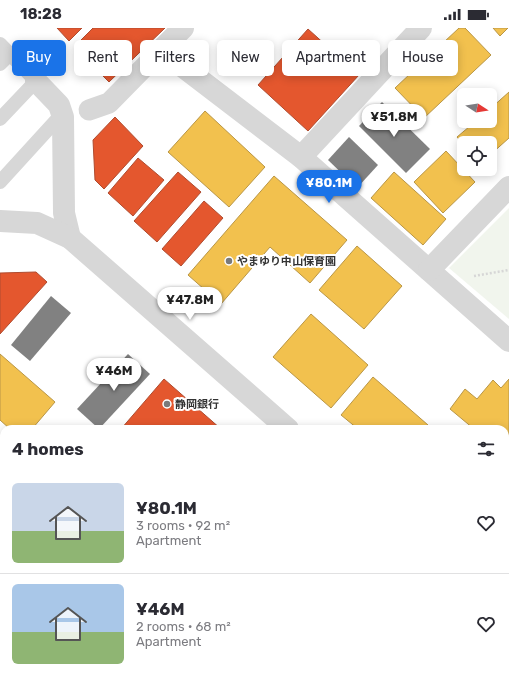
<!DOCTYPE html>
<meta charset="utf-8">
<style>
:root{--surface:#fff;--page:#f7f7f7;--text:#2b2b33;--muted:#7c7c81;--line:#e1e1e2;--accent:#1a73e8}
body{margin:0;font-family:Rubik,"Noto Sans JP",sans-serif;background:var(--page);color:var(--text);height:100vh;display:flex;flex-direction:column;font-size:15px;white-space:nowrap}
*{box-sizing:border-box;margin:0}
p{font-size:13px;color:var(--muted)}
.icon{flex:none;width:22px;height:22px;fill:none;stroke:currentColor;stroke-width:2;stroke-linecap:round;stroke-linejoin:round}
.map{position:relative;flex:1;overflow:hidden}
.side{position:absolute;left:0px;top:397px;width:509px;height:256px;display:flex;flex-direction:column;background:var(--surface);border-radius:12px 12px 0 0;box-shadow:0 2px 10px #0003}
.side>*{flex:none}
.hud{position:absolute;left:12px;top:12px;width:485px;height:36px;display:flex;gap:8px}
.needle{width:26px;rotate:102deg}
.buttons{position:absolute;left:457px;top:60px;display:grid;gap:8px}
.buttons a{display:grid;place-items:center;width:40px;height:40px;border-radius:6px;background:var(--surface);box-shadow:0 2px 10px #0003;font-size:20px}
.price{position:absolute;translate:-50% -34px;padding:0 9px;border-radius:14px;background:#fff;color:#222;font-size:13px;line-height:26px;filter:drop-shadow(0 1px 2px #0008)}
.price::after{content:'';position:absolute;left:50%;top:24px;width:12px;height:9px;margin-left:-6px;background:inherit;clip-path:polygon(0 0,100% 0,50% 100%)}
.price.current{background:var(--accent);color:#fff}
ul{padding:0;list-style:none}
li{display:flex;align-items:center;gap:12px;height:100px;padding:0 12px}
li+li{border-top:1px solid var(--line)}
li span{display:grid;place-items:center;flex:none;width:112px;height:80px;border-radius:6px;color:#555}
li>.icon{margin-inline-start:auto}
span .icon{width:48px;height:48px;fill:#fffc;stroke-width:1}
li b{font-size:17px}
h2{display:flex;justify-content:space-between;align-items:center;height:48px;padding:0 12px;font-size:17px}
.pill{padding:0 14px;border-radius:6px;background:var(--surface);box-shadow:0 2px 10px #0003;font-size:14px;line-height:36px}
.pill.current{background:var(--accent);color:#fff}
.status{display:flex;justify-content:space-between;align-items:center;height:28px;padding:0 20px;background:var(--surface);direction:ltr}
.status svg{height:11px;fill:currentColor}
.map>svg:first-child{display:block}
.green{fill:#f1f5ed}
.homes{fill:#f2c14e;stroke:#b99646}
.shops{fill:#e4572e;stroke:#af4c30}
.building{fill:#818181}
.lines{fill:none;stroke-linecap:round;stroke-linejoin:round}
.path{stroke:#d6d6d6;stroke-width:2.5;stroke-dasharray:2 2;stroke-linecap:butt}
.service{stroke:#d7d7d7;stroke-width:14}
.pedestrian{stroke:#d7d7d7;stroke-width:21}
.minor{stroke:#d7d7d7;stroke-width:22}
.tertiary{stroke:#d7d7d7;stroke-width:22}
.poi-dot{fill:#7a7a7a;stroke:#fff;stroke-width:1.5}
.labels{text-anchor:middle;stroke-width:4;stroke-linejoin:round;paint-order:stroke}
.poi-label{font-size:11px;font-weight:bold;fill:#333;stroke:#fff;text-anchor:start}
</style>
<div class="status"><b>18:28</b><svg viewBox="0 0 49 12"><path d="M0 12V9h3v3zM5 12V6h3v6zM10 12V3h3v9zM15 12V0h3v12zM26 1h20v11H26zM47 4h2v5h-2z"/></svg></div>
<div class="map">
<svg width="509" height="653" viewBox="0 0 509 653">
<rect width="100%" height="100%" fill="#fff"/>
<!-- green -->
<path class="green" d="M509,180V291L449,240Z"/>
<!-- homes -->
<g class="homes">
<path d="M459,0H465L491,27L424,90L395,60Z"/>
<path d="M493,0H508L500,8Z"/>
<path d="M509,64V110L490,127V115H464V117L457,109L476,93H490V81Z"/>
<path d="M205,83L265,139L229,179L168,124Z"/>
<path d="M446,123L475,154L443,185L414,154Z"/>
<path d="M394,144L446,191L423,217L371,170Z"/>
<path d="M274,148L347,212L310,255L270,219L221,276L188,247Z"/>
<path d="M357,218L402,258L364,301L319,262Z"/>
<path d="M311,286L368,337L331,380L273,329Z"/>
<path d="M0,326L55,374L32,401H10L0,392Z"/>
<path d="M373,349L428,397L425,401H358L341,387Z"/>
<path d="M509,351V411L505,415V401H474L450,381L465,361L477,371L493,352L501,360Z"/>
<path d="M509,486V531L505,527V490Z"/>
<path d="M6,649H65L61,653H3Z"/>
<path d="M83,649H131L128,653H82L81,652Z"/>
<path d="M190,649H226L231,653H187Z"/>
<path d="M302,649H375L372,653H306Z"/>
</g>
<!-- shops -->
<g class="shops">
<path d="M57,0H82L69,13Z"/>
<path d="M93,0H165L109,54L74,19Z"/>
<path d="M308,1L359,47L308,103L258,57Z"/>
<path d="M115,89L143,118L104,161L95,152L93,112Z"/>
<path d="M138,130L164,152L133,188L108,165Z"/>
<path d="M178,144L201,164L157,214L134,193Z"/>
<path d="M204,173L223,190L181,238L162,221Z"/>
<path d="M36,244L47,254L0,306V245Z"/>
<path d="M164,351L221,401H121Z"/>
</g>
<!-- building -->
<g class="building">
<path d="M382,74L430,121L406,145L359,98Z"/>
<path d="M349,109L378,137L357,160L328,132Z"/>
<path d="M51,268L71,285L30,333L11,317Z"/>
<path d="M128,326L150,346L99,401L77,381Z"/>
<path d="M2,446L4,448V602L0,599V448Z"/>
<path d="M505,643L509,647V653H447L450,649H505Z"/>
</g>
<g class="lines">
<!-- path -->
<path class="path" d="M474,248L509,242"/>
<!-- service -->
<g class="service">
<path d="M0,16L36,53L0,91"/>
<path d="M0,36L10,26"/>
<path d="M0,154L62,86"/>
</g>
<!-- pedestrian -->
<path class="pedestrian" d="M89,82L109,75L161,22"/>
<!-- minor -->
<g class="minor">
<path d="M183,0L161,22L301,129L509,313"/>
<path d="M301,129L421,0"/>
<path d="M429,242L509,159"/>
<path d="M0,419L4,423"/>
<path d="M505,465L509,459"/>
<path d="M0,635L4,630"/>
<path d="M257,649L262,653"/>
<path d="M151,653L153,649"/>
</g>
<!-- tertiary -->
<g class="tertiary">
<path d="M36,53L59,77L63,89L64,185L70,210"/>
<path d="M0,193L37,195L70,210L288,401"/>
<path d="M505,590L509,594"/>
<path d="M386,653L389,649"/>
</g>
</g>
<!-- markers -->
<g class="poi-dot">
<circle cx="229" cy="233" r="4"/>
<circle cx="167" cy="376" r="4"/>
</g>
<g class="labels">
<!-- poi labels -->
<g class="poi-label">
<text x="237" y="237">やまゆり中山保育園</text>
<text x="175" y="380">静岡銀行</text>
</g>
</g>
</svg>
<div class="buttons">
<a><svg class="needle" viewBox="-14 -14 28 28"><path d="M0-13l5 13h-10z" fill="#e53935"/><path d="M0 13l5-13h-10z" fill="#7c7c81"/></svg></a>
<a><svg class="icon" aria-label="locate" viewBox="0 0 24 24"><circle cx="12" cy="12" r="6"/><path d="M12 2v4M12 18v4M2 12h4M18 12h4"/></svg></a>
</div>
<b class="price" style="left:394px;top:110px">¥51.8M</b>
<b class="price current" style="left:329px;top:176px">¥80.1M</b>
<b class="price" style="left:190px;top:293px">¥47.8M</b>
<b class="price" style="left:114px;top:364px">¥46M</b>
<div class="hud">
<a class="pill current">Buy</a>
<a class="pill">Rent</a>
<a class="pill">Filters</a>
<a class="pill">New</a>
<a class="pill">Apartment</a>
<a class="pill">House</a>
</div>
<section class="side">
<h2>4 homes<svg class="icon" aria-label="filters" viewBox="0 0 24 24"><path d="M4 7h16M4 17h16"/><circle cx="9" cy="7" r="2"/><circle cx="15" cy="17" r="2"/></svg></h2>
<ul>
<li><span style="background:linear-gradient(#c9d6e8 60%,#8fb573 0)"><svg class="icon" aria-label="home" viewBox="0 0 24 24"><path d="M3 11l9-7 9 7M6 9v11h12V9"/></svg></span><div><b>¥80.1M</b><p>3 rooms · 92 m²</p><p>Apartment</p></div><svg class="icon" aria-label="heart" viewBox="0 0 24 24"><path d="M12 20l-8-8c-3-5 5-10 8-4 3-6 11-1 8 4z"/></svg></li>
<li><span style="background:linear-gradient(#a9c7e8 60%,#8fb573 0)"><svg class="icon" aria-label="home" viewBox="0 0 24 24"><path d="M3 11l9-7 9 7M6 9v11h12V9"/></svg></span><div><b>¥46M</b><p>2 rooms · 68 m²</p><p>Apartment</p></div><svg class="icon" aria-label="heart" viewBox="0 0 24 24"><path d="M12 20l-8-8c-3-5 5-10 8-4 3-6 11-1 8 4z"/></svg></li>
</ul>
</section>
</div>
